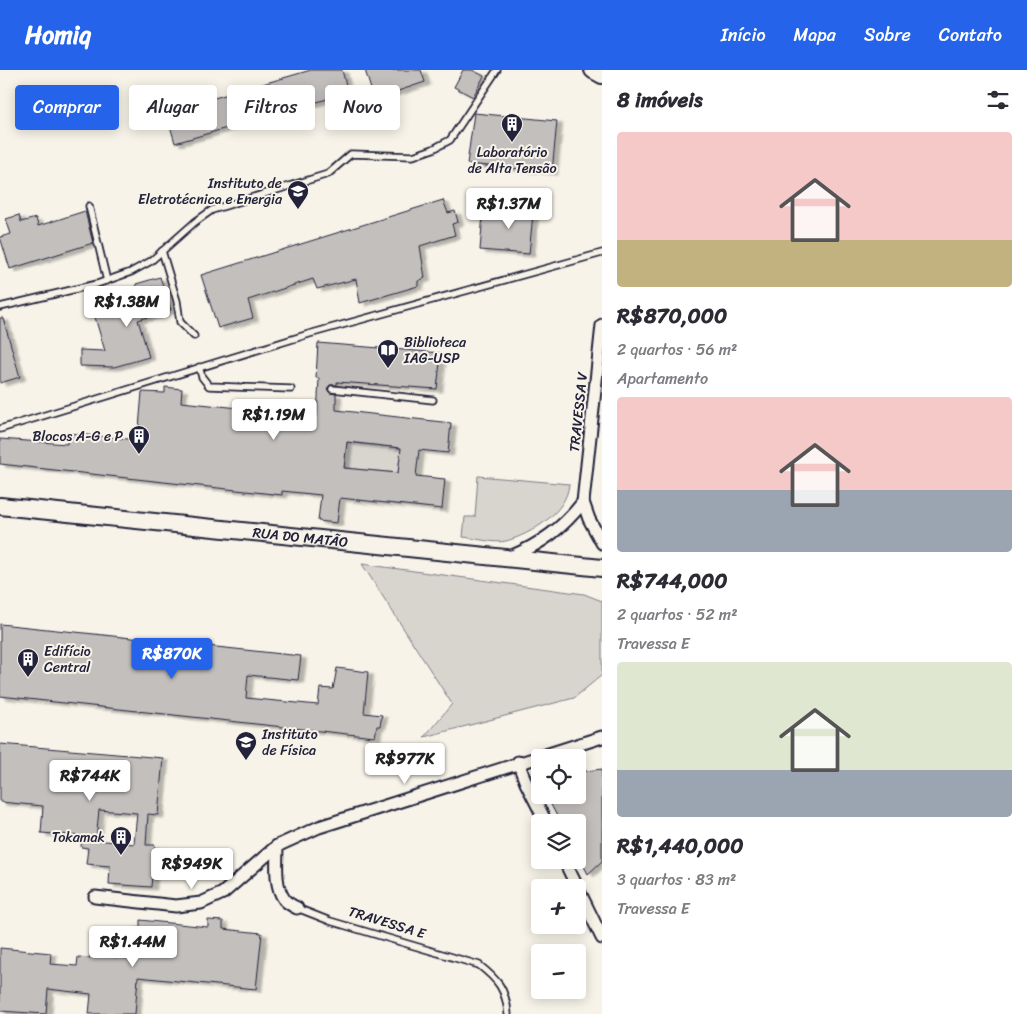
<!DOCTYPE html>
<html lang="pt">
<meta charset="utf-8">
<style>
:root{--surface:#fff;--page:#f7f7f7;--text:#2b2b33;--muted:#7c7c81;--accent:#2563eb}
body{margin:0;font-family:Sriracha,sans-serif;background:var(--page);color:var(--text);height:100vh;display:flex;flex-direction:column;font-size:19px;white-space:nowrap}
*{box-sizing:border-box;margin:0}
p{font-size:16px;color:var(--muted)}
.icon{flex:none;width:28px;height:28px;fill:none;stroke:currentColor;stroke-width:2;stroke-linecap:round;stroke-linejoin:round}
.map{position:relative;flex:1;overflow:hidden}
.sheet{display:flex;flex-direction:column;background:var(--surface);width:425px}
.sheet>*{flex:none}
.top-card{position:absolute;left:15px;top:15px;width:475px;height:45px;display:flex;gap:10px}
.fabs{position:absolute;left:531px;top:679px;display:grid;gap:10px}
.fabs a{display:grid;place-items:center;width:55px;height:55px;border-radius:5px;background:var(--surface);box-shadow:0 2px 12px #0003;font-size:25px}
.price{position:absolute;translate:-50% -42px;padding:0 11px;border-radius:5px;background:#fff;color:#222;font-size:16px;line-height:32px;filter:drop-shadow(0 1px 2px #0008)}
.price::after{content:'';position:absolute;left:50%;top:30px;width:15px;height:11px;margin-left:-8px;background:inherit;clip-path:polygon(0 0,100% 0,50% 100%)}
.price.active{background:var(--accent);color:#fff}
ul{padding:0;list-style:none}
li{display:grid;align-content:center;gap:10px;height:265px;padding:0 15px}
li span{display:grid;place-items:center;height:155px;border-radius:5px;color:#555}
li>.icon{margin-inline-start:auto}
span .icon{width:90px;height:90px;fill:#fffc;stroke-width:1}
li b{font-size:21px}
h2{display:flex;justify-content:space-between;align-items:center;height:60px;padding:0 15px;font-size:21px}
.tag{padding:0 18px;border-radius:5px;background:var(--surface);box-shadow:0 2px 12px #0003;font-size:18px;line-height:45px}
.tag.active{background:var(--accent);color:#fff}
header{display:flex;align-items:center;gap:30px;box-sizing:border-box;height:70px;padding:0 25px;background:var(--accent);color:#fff}
header strong{font-size:24px}
nav{display:flex;gap:28px;margin-inline-start:auto;font-size:18px}
main{display:flex;flex:1;min-height:0}
.map>svg:first-child{display:block}
.green{fill:#d8d5cf;stroke:#7d7c85}
.building{fill:#c2bfbd;stroke:#22223b;fill-rule:evenodd;filter:url(#shadow)}
.lines{fill:none;stroke-linecap:round;stroke-linejoin:round}
.lane-casing{stroke:#22223b;stroke-width:9}
.street-casing{stroke:#22223b;stroke-width:15}
.secondary-casing{stroke:#22223b;stroke-width:20}
.lane{stroke:#f7f3e8;stroke-width:5.5}
.street{stroke:#f7f3e8;stroke-width:11}
.secondary{stroke:#f7f3e8;stroke-width:16}
.labels{text-anchor:middle;stroke-width:4;stroke-linejoin:round;paint-order:stroke}
.poi-label{font-size:14px;fill:#22223b;stroke:#f7f3e8;text-anchor:end}
.street-label{font-size:14px;fill:#22223b;stroke:#f7f3e8}
</style>
<header>
<strong>Homiq</strong>
<nav><a>Início</a><a>Mapa</a><a>Sobre</a><a>Contato</a></nav>
</header>
<main>
<div class="map">
<svg width="602" height="944" viewBox="0 0 602 944">
<defs>
<filter id="shadow"><feDropShadow dx="5.5" dy="3" stdDeviation="1" flood-color="#0004"/></filter>
</defs>
<rect width="100%" height="100%" fill="#f7f3e8"/>
<filter id="ink" filterUnits="userSpaceOnUse"><feTurbulence type="fractalNoise" baseFrequency=".02" numOctaves="2"/><feDisplacementMap in="SourceGraphic" scale="10" xChannelSelector="R" yChannelSelector="G"/><feConvolveMatrix kernelMatrix="1 2 1 2 8 2 1 2 1" color-interpolation-filters="sRGB"/></filter>
<g filter="url(#ink)">
<!-- green -->
<g class="green">
<path d="M347,372L401,378L398,403L344,398Z"/>
<path d="M478,406L569,414C567,442 532,464 506,471C494,474 476,468 463,467L465,447H475Z"/>
<path d="M362,494L584,524L602,531V605L574,628L424,667L452,634Z"/>
</g>
<!-- building -->
<g class="building">
<path d="M311,0H342L348,23L175,73L166,42Z"/>
<path d="M365,0H421L425,12L374,29Z"/>
<path d="M463,0H472L484,6L473,27L454,17Z"/>
<path d="M474,43L557,51L552,102L467,94Z"/>
<path d="M443,130L448,143L455,141L458,152L452,154L455,165L420,176L425,208L418,211V216L360,233L356,209L317,219L313,209L248,230L253,248L218,258L201,205Z"/>
<path d="M510,132L534,134L529,184L480,180L483,144L508,146Z"/>
<path d="M85,141L93,173L10,199L0,167L11,164L6,149L19,145L21,152L36,148L38,156Z"/>
<path d="M160,207L171,240L138,250L149,287L114,297L80,296V280L105,281L94,244L141,230L136,214Z"/>
<path d="M0,248H3L20,307L0,313Z"/>
<path d="M318,273L441,283L437,319L337,312V315H330L327,319L330,323L336,324V340L451,353L448,383L419,380L416,406L445,409L442,439L340,428L337,453L318,451L321,425L282,421V425L0,394V369L67,374V363L138,370L142,322L165,323V317L182,319L181,332L317,346L319,308H316ZM347,372L401,378L398,403L344,398Z"/>
<path d="M0,554L301,586L298,610L248,605L246,628L318,635L320,618L333,619L337,598L368,602L364,643L382,645L380,656H377L375,667L0,626Z"/>
<path d="M0,674L163,688L158,745L148,744L146,775H155L151,817L109,814L110,796L86,794L88,778L81,777L82,766L41,763L43,736L0,732ZM99,740L137,743L134,774L96,770Z"/>
<path d="M602,699V791L588,804L578,785V752H560L546,725H578V702Z"/>
<path d="M140,850L208,857V850L223,851V859L262,863L256,919L138,907L135,944H89L91,924L48,919L46,944L0,941V878L51,883L50,894L77,896L78,887L90,888V884L132,889L135,858H140Z"/>
</g>
<g class="lines">
<!-- lane casing -->
<g class="lane-casing">
<g id="lane">
<path d="M89,136L107,211"/>
<path d="M162,181L177,231L180,252L194,266"/>
<path d="M0,237L97,214L131,202L151,191L195,152L212,140L328,104L351,84L413,86L433,79L450,70L497,0"/>
<path d="M199,297L202,307L209,316L291,319"/>
<path d="M332,319L433,330"/>
<path d="M0,359L309,264L602,183"/>
<path d="M297,838L330,851L479,895C498,910 506,919 508,944"/>
</g>
</g>
<!-- street casing -->
<g class="street-casing">
<g id="street">
<path d="M602,255L583,432L589,449L602,473"/>
<path d="M510,487C541,474 563,458 583,432"/>
<path d="M518,692L526,713L546,752"/>
<path d="M277,776C277,792 274,815 284,829C286,832 293,836 297,838"/>
<path d="M564,790L602,868"/>
<path d="M95,827L176,836L201,833L223,823L277,776L319,757L602,667"/>
</g>
</g>
<!-- secondary casing -->
<g class="secondary-casing">
<g id="secondary">
<path d="M593,0L602,5"/>
<path id="s1" d="M0,436L602,498"/>
</g>
</g>
<!-- lane -->
<use href="#lane" class="lane"/>
<!-- street -->
<use href="#street" class="street"/>
<!-- secondary -->
<use href="#secondary" class="secondary"/>
</g>
</g>
<!-- icons -->
<defs>
<g id="building-pin" transform="scale(1.125)"><path d="M0 17L-7.5 6A9.5 9.5 0 1 1 7.5 6Z" fill="#22223b" stroke="#f7f3e8"/><path d="M-4-6H4V6H1V3H-1V6H-4ZM-2.5-4.3h1.7v1.8h-1.7ZM.8-4.3h1.7v1.8H.8ZM-2.5-1h1.7V.8h-1.7ZM.8-1h1.7V.8H.8Z" fill="#fff"/></g>
<g id="university-pin" transform="scale(1.125)"><path d="M0 17L-7.5 6A9.5 9.5 0 1 1 7.5 6Z" fill="#22223b" stroke="#f7f3e8"/><path d="M0-5L7-2L0 1L-7-2ZM-4 1L0 2.5L4 1V4Q0 6-4 4Z" fill="#fff"/></g>
<g id="library-pin" transform="scale(1.125)"><path d="M0 17L-7.5 6A9.5 9.5 0 1 1 7.5 6Z" fill="#22223b" stroke="#f7f3e8"/><path d="M-6-4Q-3-5.5-.7-3.5V5Q-3 3-6 4ZM6-4Q3-5.5 .7-3.5V5Q3 3 6 4Z" fill="#fff"/></g>
</defs>
<g fill-rule="evenodd">
<use href="#building-pin" x="512" y="54"/>
<use href="#university-pin" x="298" y="121"/>
<use href="#library-pin" x="388" y="280"/>
<use href="#building-pin" x="139" y="366"/>
<use href="#building-pin" x="28" y="589"/>
<use href="#university-pin" x="246" y="672"/>
<use href="#building-pin" x="121" y="767"/>
</g>
<g class="labels">
<!-- poi labels -->
<g class="poi-label">
<text x="512" y="87" text-anchor="middle">Laboratório<tspan x="512" dy="16">de Alta Tensão</tspan></text>
<text x="282" y="118">Instituto de<tspan x="282" dy="16">Eletrotécnica e Energia</tspan></text>
<text x="404" y="277" text-anchor="start">Biblioteca<tspan x="404" dy="16">IAG-USP</tspan></text>
<text x="123" y="371">Blocos A-G e P</text>
<text x="44" y="586" text-anchor="start">Edifício<tspan x="44" dy="16">Central</tspan></text>
<text x="262" y="669" text-anchor="start">Instituto<tspan x="262" dy="16">de Física</tspan></text>
<text x="105" y="772">Tokamak</text>
</g>
<!-- street labels -->
<g class="street-label">
<text transform="translate(578 342) rotate(-84)" y="5">TRAVESSA V</text>
<text dy="5" stroke="none"><textPath href="#s1" startOffset="302">RUA DO MATÃO</textPath></text>
<text transform="translate(387 852) rotate(17)" y="5">TRAVESSA E</text>
</g>
</g>
</svg>
<div class="fabs">
<a><svg class="icon" aria-label="locate" viewBox="0 0 24 24"><circle cx="12" cy="12" r="6"/><path d="M12 2v4M12 18v4M2 12h4M18 12h4"/></svg></a>
<a><svg class="icon" aria-label="layers" viewBox="0 0 24 24"><path d="M12 4l9 5-9 5-9-5zM3 14l9 5 9-5"/></svg></a>
<a>+</a>
<a>−</a>
</div>
<b class="price" style="left:509px;top:160px">R$1.37M</b>
<b class="price" style="left:127px;top:258px">R$1.38M</b>
<b class="price" style="left:274px;top:371px">R$1.19M</b>
<b class="price active" style="left:172px;top:610px">R$870K</b>
<b class="price" style="left:405px;top:715px">R$977K</b>
<b class="price" style="left:90px;top:732px">R$744K</b>
<b class="price" style="left:192px;top:820px">R$949K</b>
<b class="price" style="left:133px;top:898px">R$1.44M</b>
<div class="top-card">
<a class="tag active">Comprar</a>
<a class="tag">Alugar</a>
<a class="tag">Filtros</a>
<a class="tag">Novo</a>
</div>
</div>
<section class="sheet">
<h2>8 imóveis<svg class="icon" aria-label="filters" viewBox="0 0 24 24"><path d="M4 7h16M4 17h16"/><circle cx="9" cy="7" r="2"/><circle cx="15" cy="17" r="2"/></svg></h2>
<ul>
<li><span style="background:linear-gradient(#f6c9c9 70%,#c2b280 0)"><svg class="icon" aria-label="home" viewBox="0 0 24 24"><path d="M3 11l9-7 9 7M6 9v11h12V9"/></svg></span><div><b>R$870,000</b><p>2 quartos · 56 m²</p><p>Apartamento</p></div></li>
<li><span style="background:linear-gradient(#f6c9c9 60%,#9aa5b1 0)"><svg class="icon" aria-label="home" viewBox="0 0 24 24"><path d="M3 11l9-7 9 7M6 9v11h12V9"/></svg></span><div><b>R$744,000</b><p>2 quartos · 52 m²</p><p>Travessa E</p></div></li>
<li><span style="background:linear-gradient(#dfe7d0 70%,#9aa5b1 0)"><svg class="icon" aria-label="home" viewBox="0 0 24 24"><path d="M3 11l9-7 9 7M6 9v11h12V9"/></svg></span><div><b>R$1,440,000</b><p>3 quartos · 83 m²</p><p>Travessa E</p></div></li>
</ul>
</section>
</main>
